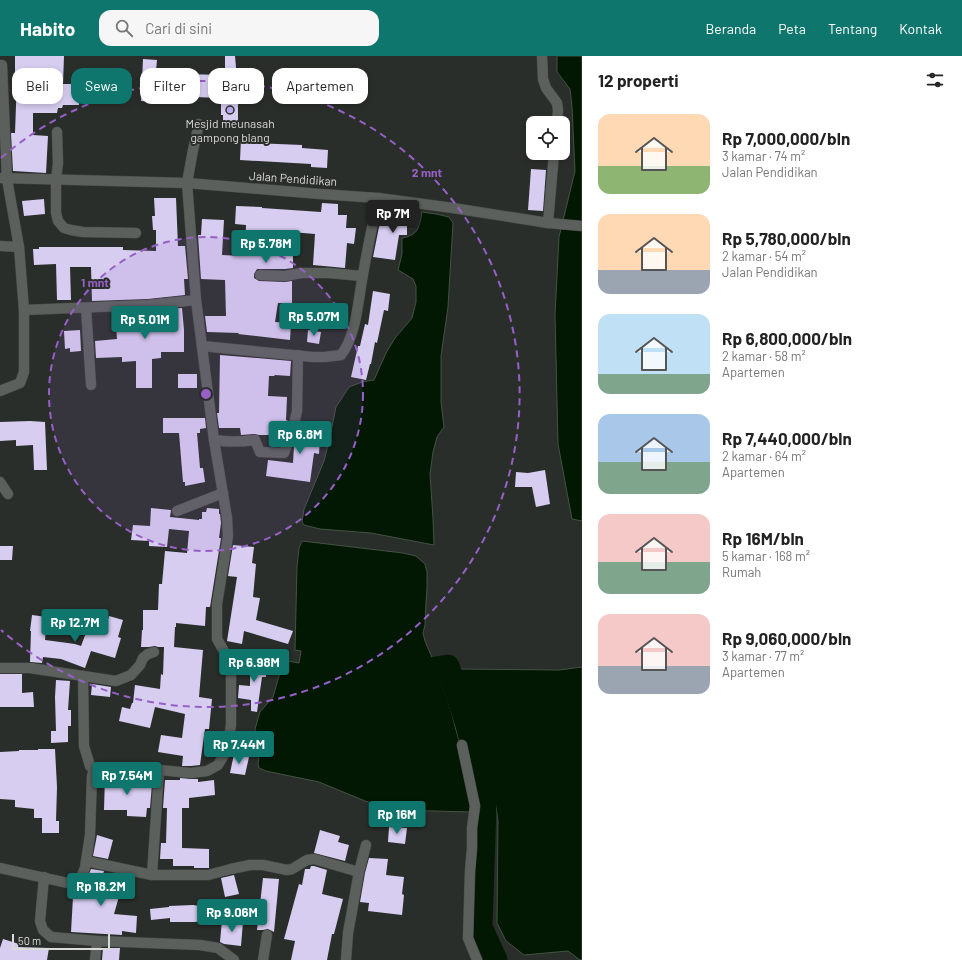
<!DOCTYPE html>
<html lang="id">
<meta charset="utf-8">
<style>
:root{--surface:#fff;--page:#f6f6f6;--text:#222;--muted:#767676;--accent:#0f766e}
body{margin:0;font-family:Barlow,sans-serif;background:var(--page);color:var(--text);height:100vh;display:flex;flex-direction:column;font-size:15px;white-space:nowrap}
*{box-sizing:border-box;margin:0}
p{font-size:13px;color:var(--muted)}
.icon{flex:none;width:22px;height:22px;fill:none;stroke:currentColor;stroke-width:2;stroke-linecap:round;stroke-linejoin:round}
.map{position:relative;flex:1;overflow:hidden}
.details{display:flex;flex-direction:column;background:var(--surface);width:380px}
.details>*{flex:none}
.hud{position:absolute;left:12px;top:12px;width:380px;height:36px;display:flex;gap:8px}
.controls{position:absolute;left:526px;top:60px;display:grid;gap:8px}
.controls a{display:grid;place-items:center;width:44px;height:44px;border-radius:8px;background:var(--surface);box-shadow:0 2px 6px #0003;font-size:20px}
.scale{position:absolute;left:12px;bottom:10px;width:98px;box-sizing:border-box;padding-left:4px;border:2px solid #d9dbd9;border-top:0;font-size:11px;line-height:14px;white-space:nowrap;color:#d9dbd9;-webkit-text-stroke:3px #2a2e2a;paint-order:stroke}
.price{position:absolute;translate:-50% -34px;padding:0 9px;border-radius:4px;background:var(--accent);color:#fff;font-size:13px;line-height:26px;filter:drop-shadow(0 1px 2px #0008)}
.price::after{content:'';position:absolute;left:50%;top:24px;width:12px;height:9px;margin-left:-6px;background:inherit;clip-path:polygon(0 0,100% 0,50% 100%)}
.price.on{background:#222;color:#fff}
ul{padding:0;list-style:none}
li{display:flex;align-items:center;gap:12px;height:100px;padding:0 16px}
li span{display:grid;place-items:center;flex:none;width:112px;height:80px;border-radius:12px;color:#555}
li>.icon{margin-inline-start:auto}
span .icon{width:48px;height:48px;fill:#fffc;stroke-width:1}
li b{font-size:17px}
h2{display:flex;justify-content:space-between;align-items:center;height:48px;padding:0 16px;font-size:17px}
.chip{padding:0 14px;border-radius:12px;background:var(--surface);box-shadow:0 2px 6px #0003;font-size:14px;line-height:36px}
.chip.on{background:var(--accent);color:#fff}
header{display:flex;align-items:center;gap:24px;box-sizing:border-box;height:56px;padding:0 20px;background:var(--accent);color:#fff}
header strong{font-size:19px}
nav{display:flex;gap:22px;margin-inline-start:auto;font-size:14px}
.search{width:280px;height:36px;background:var(--page);display:flex;align-items:center;gap:10px;box-sizing:border-box;padding:0 14px;border-radius:12px;color:var(--muted);font-size:15px}
main{display:flex;flex:1;min-height:0}
.map>svg:first-child{display:block}
.water{fill:#031803;stroke:#435243}
.lines{fill:none;stroke-linecap:round;stroke-linejoin:round}
.river{stroke:#031803;stroke-width:23}
.building{fill:#d7cdf1}
.minor-casing{stroke:#464946;stroke-width:11}
.minor{stroke:#5c605c;stroke-width:10}
.ring{fill:none;stroke:#9760c7;stroke-width:2;stroke-dasharray:7 5}
.poi-dot{fill:#bfa9f4;stroke:#2a2e2a;stroke-width:1.5}
.labels{text-anchor:middle;stroke-width:4;stroke-linejoin:round;paint-order:stroke}
.poi-label{font-size:12px;fill:#d9dbd9;stroke:#2a2e2a}
.street-label{font-size:12px;fill:#d9dbd9;stroke:#2a2e2a}
.centre{fill:#9760c7;stroke:#2a2e2a;stroke-width:2}
.ring-label{font-size:12px;text-anchor:middle;font-weight:bold;fill:#9760c7;stroke:#2a2e2a;stroke-width:4;stroke-linejoin:round;paint-order:stroke}
</style>
<header>
<strong>Habito</strong>
<div class="search"><svg class="icon" aria-label="search" viewBox="0 0 24 24"><circle cx="10" cy="10" r="6"/><path d="M15 15l6 6"/></svg>Cari di sini</div>
<nav><a>Beranda</a><a>Peta</a><a>Tentang</a><a>Kontak</a></nav>
</header>
<main>
<div class="map">
<svg width="582" height="904" viewBox="0 0 582 904">
<rect width="100%" height="100%" fill="#2a2e2a"/>
<!-- water -->
<g class="water">
<path d="M557,0H582V465L572,463L558,388L555,259L559,181L575,115L572,51L570,33L557,16Z"/>
<path d="M422,156L436,158L449,161L453,167L448,251L441,300V346L444,371L437,381L433,396L430,418L433,462L434,489L371,477L320,473L304,469L302,466L304,453L324,405L330,381L336,351L349,331L362,326L374,324L386,297L395,282L412,262L416,246V230L413,223L398,214L402,198V182C419,179 419,171 422,156Z"/>
<path d="M302,485L403,497L416,500L425,508L427,516V532L426,547L425,569L423,577L425,585L440,620L451,655L460,689L472,756L395,754L365,745L319,726L266,715L259,712L258,708L259,701L255,673L260,656L273,641L279,620L287,610L288,605L299,607L301,595L295,594L297,511L299,492Z"/>
<path d="M582,611V904H580L568,895L524,899L506,885L497,867L498,765L492,723L456,613L559,614Z"/>
</g>
<g class="lines">
<!-- river -->
<path class="river" d="M436,612L448,610L467,669L482,726L485,749L481,871L496,904"/>
</g>
<!-- building -->
<g class="building">
<path d="M15,0H64L63,28H79V49H63L62,52H58L57,57H33V79L48,80L46,117L13,115L11,77H15L17,21H15Z"/>
<path d="M225,0H235L237,23H239V39H238V65H223V59H221V42L194,41L193,44L155,43V46L141,45L143,3L157,4L156,15H182V18L225,19Z"/>
<path d="M241,83L254,84L253,87L302,89V92L328,94L327,112L311,111V108L240,104Z"/>
<path d="M531,113L546,114L543,155L528,154Z"/>
<path d="M154,142H176L178,190H185L188,223H184L185,239L148,243L92,245L91,211H70L71,244H57L56,208L34,209L33,193H39V191H123V194L156,195V174H153L152,160H155Z"/>
<path d="M44,143L45,158L24,160L22,145Z"/>
<path d="M322,147L338,148V159H347L346,172H356L354,188L347,187L345,212L313,209L315,178L279,175L278,198L293,199V212L285,213H257L254,218V222L259,225L285,226L292,225V247H278L275,266L291,267L290,284L238,278L239,277L207,276L205,260H226L225,224L201,223L198,179H201L202,163L224,164L222,199L242,200V198H245L246,169L235,168L236,150L262,151V152L321,156Z"/>
<path d="M398,154L417,155L416,170H407V179H399L395,204L373,201L381,161L397,163Z"/>
<path d="M373,235L390,238L388,255L384,254L377,287L375,286L371,308H370L366,324L351,321L358,290H360L365,268L368,269Z"/>
<path d="M182,252L184,274V296H161V302L152,303V332H136V305L122,306V301L96,302L95,285L117,283L116,270H122V257L149,255Z"/>
<path d="M80,274L81,295L70,296V292L65,293L64,275Z"/>
<path d="M308,274L321,276L319,288L307,286Z"/>
<path d="M220,299L291,305L290,320L275,319L274,320H269L268,340L287,341L286,364L288,365L284,379H259L254,378L241,379L240,372H219L217,357H219Z"/>
<rect x="178" y="318" width="19" height="14"/>
<path d="M163,362H205L206,372L200,373V377H197L200,412H203L205,426L185,430V426H183L179,377H163Z"/>
<path d="M30,365L45,366L47,414H34L33,389L16,390V384L0,385V366Z"/>
<path d="M301,365L322,367V381H320L319,398L314,397L310,426L266,420L268,404L293,407L294,390L298,379Z"/>
<path d="M545,414L550,448L536,451L532,431H515L516,416L528,417Z"/>
<path d="M151,452L171,454L170,461L199,464V463H202V456H206L207,452L219,453V458H220L221,467L219,482H221L210,551H206L205,570L176,567V571H175L174,591L203,594L199,641L212,643L209,673H205L200,709L191,710H182L183,700L158,696L161,679L182,682L185,658L155,651L150,672L119,665L122,651L130,653L132,647H133L135,629L160,633L161,618L163,619L164,591H158L155,590L149,591H141L142,574H143V554H158L159,528H162L165,495L187,497L189,475L169,473L167,491L149,490V485L131,484L133,469L150,470Z"/>
<path d="M233,489L254,491L252,507L256,508L253,541L260,542L256,564L293,575L288,588L244,575L242,588L227,585L237,521L228,520Z"/>
<path d="M0,490H13L12,504H0Z"/>
<path d="M32,559L47,561L45,584L75,588L81,590L89,569L105,574L109,560L123,564L118,581L121,582L115,602L91,595L85,612L61,603L43,601L42,607L30,606L31,575H30Z"/>
<path d="M250,603H266V621H262L257,656L251,655V644L238,642L239,629L250,630Z"/>
<path d="M0,618H22V637L33,636L34,651H0Z"/>
<path d="M56,624L70,625L68,654H71V670H68V686L51,687V675H56L55,641Z"/>
<path d="M92,628L111,631L110,641L91,639Z"/>
<path d="M38,693H55L57,731L56,765H59V777H42V762H34V753L15,751V744L0,743V696L19,695V694H38Z"/>
<path d="M234,698L249,701L245,719L230,717Z"/>
<path d="M105,720H125V726L152,728L150,752H147L146,761L127,760V754H104Z"/>
<path d="M180,722L191,723H198V726L214,724L215,739L189,742V752H182V792L209,793V812H194V810H173V803H160L161,787H166L167,752H163L165,724H180Z"/>
<path d="M389,771L407,772L405,788L388,786Z"/>
<path d="M320,774L340,780L338,786L349,789L345,805L314,797Z"/>
<path d="M97,779L113,784L108,803L93,800Z"/>
<path d="M369,802L388,803L386,819L404,821L402,838L404,839L402,859L368,855L369,847L360,846L365,817Z"/>
<path d="M311,810H314L327,814L322,838L343,843L334,878H332L327,904H291L295,885L284,883L299,828L302,829L305,813H310Z"/>
<path d="M91,813L104,815L103,818L124,823L114,858L137,860L136,877L122,875V879L71,876L73,841L81,842L86,825Z"/>
<path d="M234,819L239,838L225,841L221,822Z"/>
<path d="M263,822L279,823L274,876L268,873L263,874H257Z"/>
<path d="M193,849L222,853L223,863L195,866H170V862L151,864L150,853L169,851V850Z"/>
<path d="M222,864L243,866L241,890L224,888L220,886Z"/>
<path d="M3,883L19,888L18,891L49,892L47,904H0V892Z"/>
<path d="M103,892H120L119,904H102Z"/>
</g>
<g class="lines">
<!-- minor casing -->
<g class="minor-casing">
<g id="minor">
<path d="M542,0L543,23L546,32L557,47L558,54L557,67"/>
<path d="M0,9H2L7,123L19,191L24,254V316L20,327L0,335"/>
<path d="M57,76L58,107L56,124V157L58,165L64,172L71,174L83,176L136,177"/>
<path d="M0,122L187,127L320,138L378,142L453,152L548,167L582,170"/>
<path d="M548,167L554,97"/>
<path d="M0,190L19,191"/>
<path d="M260,219L285,220L302,217H328L362,220"/>
<path d="M86,252L91,329"/>
<path d="M24,254L148,249L196,244"/>
<path d="M202,290L313,301H325L341,299C357,279 358,243 363,219C367,193 373,168 378,142"/>
<path d="M214,384C227,386 241,386 255,384L260,396L284,397L292,377L297,355L298,299"/>
<path d="M0,426L8,438"/>
<path d="M177,455L223,437"/>
<path d="M0,612H30L116,625L131,619L140,609L143,602L148,598L154,596"/>
<path d="M83,620L84,690L90,710L94,714"/>
<path d="M462,689L475,750L472,772V792L470,815L468,882L477,904"/>
<path d="M159,714L152,819H208L231,813L250,809H263L287,814L292,813L307,804L314,803L359,816L366,789"/>
<path d="M86,805L152,819"/>
<path d="M0,812L72,828L81,821L85,812L90,779L92,720L94,714H159L191,717L207,715L218,709L227,694L231,669V614L225,597L217,583V548L228,480L227,462L214,384L196,244L187,127L193,94L199,68"/>
<path d="M44,821L40,865L43,874L51,881L97,885"/>
<path d="M95,904L97,885L200,889L218,892L234,904"/>
<path d="M263,904L267,879"/>
<path d="M346,904L348,877L359,816"/>
</g>
</g>
<!-- minor -->
<use href="#minor" class="minor"/>
</g>
<!-- distance rings -->
<circle cx="206" cy="338" r="157" fill="#9760c7" fill-opacity=".12"/>
<g class="ring">
<circle cx="206" cy="338" r="157"/>
<path d="M1 102A313 313 0 1 1 1 574"/>
</g>
<!-- markers -->
<circle class="poi-dot" cx="230" cy="54" r="4"/>
<g class="labels">
<!-- poi labels -->
<g class="poi-label">
<text x="230" y="72">Mesjid meunasah<tspan x="230" dy="14">gampong blang</tspan></text>
</g>
<!-- street labels -->
<g class="street-label">
<text transform="translate(293 123) rotate(4)" y="4">Jalan Pendidikan</text>
</g>
</g>
<circle cx="206" cy="338" r="6" class="centre"/>
<g class="ring-label">
<text x="427" y="121">2 mnt</text>
<text x="95" y="231">1 mnt</text>
</g>
</svg>
<div class="controls">
<a><svg class="icon" aria-label="locate" viewBox="0 0 24 24"><circle cx="12" cy="12" r="6"/><path d="M12 2v4M12 18v4M2 12h4M18 12h4"/></svg></a>
</div>
<div class="scale">50 m</div>
<b class="price on" style="left:393px;top:178px">Rp 7M</b>
<b class="price" style="left:266px;top:208px">Rp 5.78M</b>
<b class="price" style="left:314px;top:281px">Rp 5.07M</b>
<b class="price" style="left:145px;top:284px">Rp 5.01M</b>
<b class="price" style="left:300px;top:399px">Rp 6.8M</b>
<b class="price" style="left:75px;top:587px">Rp 12.7M</b>
<b class="price" style="left:254px;top:627px">Rp 6.98M</b>
<b class="price" style="left:239px;top:709px">Rp 7.44M</b>
<b class="price" style="left:127px;top:740px">Rp 7.54M</b>
<b class="price" style="left:397px;top:779px">Rp 16M</b>
<b class="price" style="left:101px;top:851px">Rp 18.2M</b>
<b class="price" style="left:232px;top:877px">Rp 9.06M</b>
<div class="hud">
<a class="chip">Beli</a>
<a class="chip on">Sewa</a>
<a class="chip">Filter</a>
<a class="chip">Baru</a>
<a class="chip">Apartemen</a>
</div>
</div>
<section class="details">
<h2>12 properti<svg class="icon" aria-label="filters" viewBox="0 0 24 24"><path d="M4 7h16M4 17h16"/><circle cx="9" cy="7" r="2"/><circle cx="15" cy="17" r="2"/></svg></h2>
<ul>
<li><span style="background:linear-gradient(#ffd9b3 65%,#8fb573 0)"><svg class="icon" aria-label="home" viewBox="0 0 24 24"><path d="M3 11l9-7 9 7M6 9v11h12V9"/></svg></span><div><b>Rp 7,000,000/bln</b><p>3 kamar · 74 m²</p><p>Jalan Pendidikan</p></div></li>
<li><span style="background:linear-gradient(#ffd9b3 70%,#9aa5b1 0)"><svg class="icon" aria-label="home" viewBox="0 0 24 24"><path d="M3 11l9-7 9 7M6 9v11h12V9"/></svg></span><div><b>Rp 5,780,000/bln</b><p>2 kamar · 54 m²</p><p>Jalan Pendidikan</p></div></li>
<li><span style="background:linear-gradient(#bfe0f5 75%,#7fa58c 0)"><svg class="icon" aria-label="home" viewBox="0 0 24 24"><path d="M3 11l9-7 9 7M6 9v11h12V9"/></svg></span><div><b>Rp 6,800,000/bln</b><p>2 kamar · 58 m²</p><p>Apartemen</p></div></li>
<li><span style="background:linear-gradient(#a9c7e8 60%,#7fa58c 0)"><svg class="icon" aria-label="home" viewBox="0 0 24 24"><path d="M3 11l9-7 9 7M6 9v11h12V9"/></svg></span><div><b>Rp 7,440,000/bln</b><p>2 kamar · 64 m²</p><p>Apartemen</p></div></li>
<li><span style="background:linear-gradient(#f6c9c9 60%,#7fa58c 0)"><svg class="icon" aria-label="home" viewBox="0 0 24 24"><path d="M3 11l9-7 9 7M6 9v11h12V9"/></svg></span><div><b>Rp 16M/bln</b><p>5 kamar · 168 m²</p><p>Rumah</p></div></li>
<li><span style="background:linear-gradient(#f6c9c9 65%,#9aa5b1 0)"><svg class="icon" aria-label="home" viewBox="0 0 24 24"><path d="M3 11l9-7 9 7M6 9v11h12V9"/></svg></span><div><b>Rp 9,060,000/bln</b><p>3 kamar · 77 m²</p><p>Apartemen</p></div></li>
</ul>
</section>
</main>
